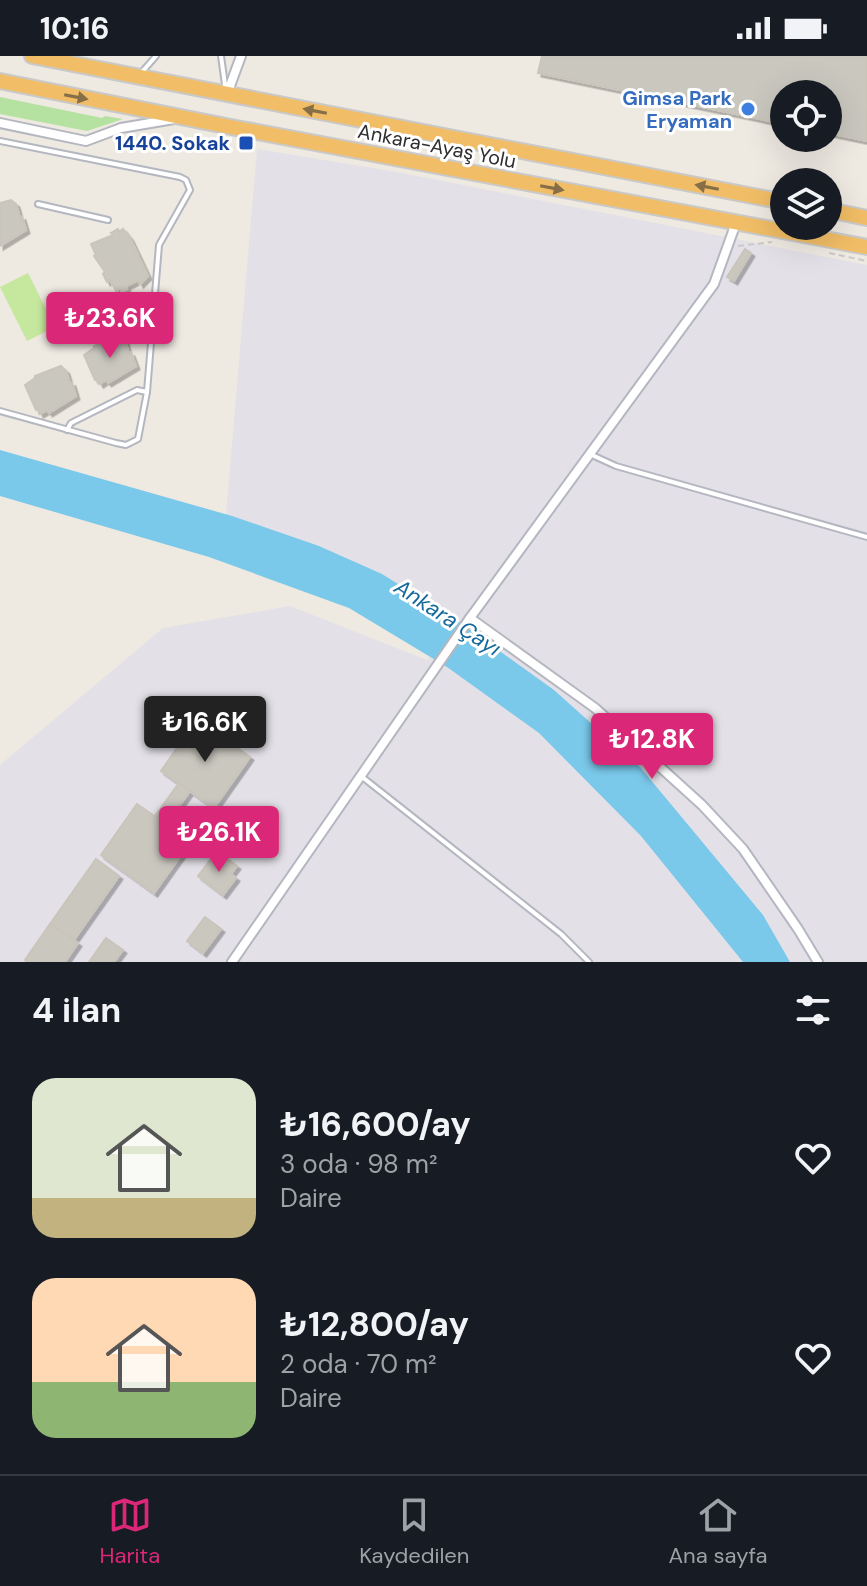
<!DOCTYPE html>
<html lang="tr">
<meta charset="utf-8">
<style>
:root{--surface:#171b24;--page:#20242c;--text:#f1f3f6;--muted:#9ea1a6;--line:#363941;--accent:#db2777}
body{margin:0;font-family:"DM Sans",sans-serif;background:var(--page);color:var(--text);height:100vh;display:flex;flex-direction:column;font-size:30px;white-space:nowrap}
*{box-sizing:border-box;margin:0}
p{font-size:26px;color:var(--muted)}
.icon{flex:none;width:44px;height:44px;fill:none;stroke:currentColor;stroke-width:2;stroke-linecap:round;stroke-linejoin:round}
.map{position:relative;height:906px;overflow:hidden}
.side{display:flex;flex-direction:column;background:var(--surface);flex:1}
.side>*{flex:none}
.controls{position:absolute;left:770px;top:24px;display:grid;gap:16px}
.controls a{display:grid;place-items:center;width:72px;height:72px;border-radius:50%;background:var(--surface);box-shadow:0 8px 32px #0002;font-size:40px}
.price{position:absolute;translate:-50% -68px;padding:0 18px;border-radius:8px;background:var(--accent);color:#fff;font-size:26px;line-height:52px;filter:drop-shadow(0 2px 4px #0008)}
.price::after{content:'';position:absolute;left:50%;top:48px;width:24px;height:18px;margin-left:-12px;background:inherit;clip-path:polygon(0 0,100% 0,50% 100%)}
.price.active{background:#222;color:#fff}
ul{padding:0;list-style:none}
li{display:flex;align-items:center;gap:24px;height:200px;padding:0 32px}
li span{display:grid;place-items:center;flex:none;width:224px;height:160px;border-radius:24px;color:#555}
li>.icon{margin-inline-start:auto}
span .icon{width:96px;height:96px;fill:#fffc;stroke-width:1}
li b{font-size:34px}
h2{display:flex;justify-content:space-between;align-items:center;height:96px;padding:0 32px;font-size:34px}
.status{display:flex;justify-content:space-between;align-items:center;height:56px;padding:0 40px;background:var(--surface);direction:ltr}
.status svg{height:22px;fill:currentColor}
.menu{display:flex;justify-content:space-around;align-items:center;height:112px;border-top:2px solid var(--line);background:var(--surface);font-size:22px;color:var(--muted)}
.menu a{display:grid;justify-items:center;gap:4px}
.menu .active{color:var(--accent)}
.map>svg:first-child{display:block}
.industrial{fill:#e3e1e7}
.green{fill:#b5e1a1}
.pitch{fill:#c6e89e}
.water{fill:#7ac8ea}
.building{fill:#cac7bf;stroke:#cac5bb;stroke-width:2;filter:url(#shadow)}
.lines{fill:none;stroke-linecap:round;stroke-linejoin:round}
.service-casing{stroke:#b4b7c0;stroke-width:8}
.minor-casing{stroke:#b4b7c0;stroke-width:12}
.trunk-casing{stroke:#c9c9c9;stroke-width:18}
.path{stroke:#c9c9c9;stroke-width:2;stroke-dasharray:6 4;stroke-linecap:butt}
.service{stroke:#fff;stroke-width:4}
.minor{stroke:#fff;stroke-width:8}
.trunk{stroke:#f1bd66;stroke-width:14}
.oneway{fill:#866e47}
.shop-dot{fill:#3f7fe0;stroke:#fff;stroke-width:3}
.transit-dot{fill:#1a4fb4;stroke:#fff;stroke-width:3}
.labels{text-anchor:middle;stroke-width:6;stroke-linejoin:round;paint-order:stroke}
.shop-label{font-size:20px;font-weight:bold;fill:#366cbe;stroke:#fff;text-anchor:end}
.transit-label{font-size:20px;font-weight:bold;fill:#164399;stroke:#fff;text-anchor:end}
.street-label{font-size:20px;fill:#2e2e2e;stroke:#fff}
.water-label{font-size:22px;font-style:italic;fill:#14689b;stroke:#fff}
</style>
<div class="status"><b>10:16</b><svg viewBox="0 0 49 12"><path d="M0 12V9h3v3zM5 12V6h3v6zM10 12V3h3v9zM15 12V0h3v12zM26 1h20v11H26zM47 4h2v5h-2z"/></svg></div>
<div class="map">
<svg width="867" height="906" viewBox="0 0 867 906">
<defs>
<filter id="shadow"><feDropShadow dx="3.5" dy="3.5" stdDeviation="0" flood-color="#0004"/></filter>
</defs>
<rect width="100%" height="100%" fill="#eee9e1"/>
<!-- industrial -->
<path class="industrial" d="M257,93L397,116L867,209V906H0V709L163,572L290,550L427,604L458,566L382,518L319,490L226,459Z"/>
<!-- green -->
<path class="green" d="M0,41L102,62L105,60L123,63L87,75L0,58Z"/>
<!-- pitch -->
<path class="pitch" d="M28,217L55,271L27,285L0,231Z"/>
<!-- water -->
<path class="water" d="M0,394L232,460L319,490L382,518L459,566L554,634L640,711L763,859L790,906H743L641,780L539,677L447,611L349,552L209,501L0,440Z"/>
<!-- building -->
<g class="building">
<path d="M542,0H867V85L828,77V38H784V68L538,17Z"/>
<path d="M11,144L16,148L20,162L22,161L26,174L0,190V147Z"/>
<path d="M118,173L119,176L123,173L130,182L148,220L140,228L138,224L126,230L127,233L122,236L120,232L116,235L110,224L107,226L103,218L105,216L94,200L96,199L91,188L113,179L111,177Z"/>
<path d="M745,193L751,197L734,225L727,221Z"/>
<path d="M120,280L125,284L129,298L131,297L136,310L108,327L106,324L100,328L97,323L95,324L84,299L94,292V290Z"/>
<path d="M61,310L66,315L70,328L72,327L76,340L49,357L47,354L40,358L38,353L36,354L25,329L35,322V320Z"/>
<path d="M197,663L250,701L214,752L161,715Z"/>
<path d="M179,727L190,735L166,768L155,760Z"/>
<path d="M137,748L191,785L154,837L101,799Z"/>
<path d="M222,799L237,810L231,818L236,822L223,839L198,820L211,803L216,807Z"/>
<path d="M96,803L119,820L74,884L50,868Z"/>
<path d="M205,861L221,873L203,897L187,885Z"/>
<path d="M50,868L78,887L65,906H27L25,904Z"/>
<path d="M106,882L123,894L114,906H89Z"/>
</g>
<g class="lines">
<!-- service casing -->
<g class="service-casing">
<g id="service">
<path d="M221,0L226,36"/>
<path d="M142,16L156,0"/>
<path d="M0,85L180,121L186,124L190,134L159,189L147,336L138,383L126,389L116,387L0,355"/>
<path d="M38,148L108,164"/>
<path d="M67,374L71,367L137,334L147,336"/>
<path d="M592,399L616,410L867,481"/>
<path d="M361,720L561,878L589,906"/>
</g>
</g>
<!-- minor casing -->
<g class="minor-casing">
<g id="minor">
<path d="M227,38L241,0"/>
<path d="M0,67L86,85L121,72L174,63"/>
<path d="M470,562L595,652L702,749L743,793L798,873L818,906"/>
<path d="M232,906L470,562L714,228L736,167"/>
</g>
</g>
<!-- trunk casing -->
<g class="trunk-casing">
<g id="trunk">
<path d="M32,0L784,146"/>
<path d="M0,25L236,72L867,191"/>
<path d="M828,154L867,162"/>
</g>
</g>
<!-- path -->
<g class="path">
<path d="M738,190L772,186"/>
<path d="M829,197L867,205"/>
</g>
<!-- service -->
<use href="#service" class="service"/>
<!-- minor -->
<use href="#minor" class="minor"/>
<!-- trunk -->
<use href="#trunk" class="trunk"/>
</g>
<!-- one-way arrows -->
<defs><path id="oneway-solid" d="M-6-.8H1V-3.2L6.5 0L1 3.2V.8H-6Z" transform="scale(2)"/></defs>
<g class="oneway">
<use href="#oneway-solid" transform="translate(76 41) rotate(11)"/>
<use href="#oneway-solid" transform="translate(315 55) rotate(-169)"/>
<use href="#oneway-solid" transform="translate(707 131) rotate(-169)"/>
<use href="#oneway-solid" transform="translate(552 132) rotate(11)"/>
</g>
<!-- markers -->
<circle class="shop-dot" cx="748" cy="53" r="8"/>
<rect class="transit-dot" x="238" y="79" width="16" height="16" rx="4"/>
<g class="labels">
<!-- shop labels -->
<g class="shop-label">
<text x="732" y="49">Gimsa Park<tspan x="732" dy="23">Eryaman</tspan></text>
</g>
<!-- transit labels -->
<g class="transit-label">
<text x="230" y="94">1440. Sokak</text>
</g>
<!-- street labels -->
<g class="street-label">
<text transform="translate(437 90) rotate(11)" y="7">Ankara-Ayaş Yolu</text>
</g>
<!-- water labels -->
<g class="water-label">
<text transform="translate(448 561) rotate(33)" y="8">Ankara Çayı</text>
</g>
</g>
</svg>
<div class="controls">
<a><svg class="icon" aria-label="locate" viewBox="0 0 24 24"><circle cx="12" cy="12" r="6"/><path d="M12 2v4M12 18v4M2 12h4M18 12h4"/></svg></a>
<a><svg class="icon" aria-label="layers" viewBox="0 0 24 24"><path d="M12 4l9 5-9 5-9-5zM3 14l9 5 9-5"/></svg></a>
</div>
<b class="price" style="left:110px;top:304px">₺23.6K</b>
<b class="price active" style="left:205px;top:708px">₺16.6K</b>
<b class="price" style="left:652px;top:725px">₺12.8K</b>
<b class="price" style="left:219px;top:818px">₺26.1K</b>
</div>
<section class="side">
<h2>4 ilan<svg class="icon" aria-label="filters" viewBox="0 0 24 24"><path d="M4 7h16M4 17h16"/><circle cx="9" cy="7" r="2"/><circle cx="15" cy="17" r="2"/></svg></h2>
<ul>
<li><span style="background:linear-gradient(#dfe7d0 75%,#c2b280 0)"><svg class="icon" aria-label="home" viewBox="0 0 24 24"><path d="M3 11l9-7 9 7M6 9v11h12V9"/></svg></span><div><b>₺16,600/ay</b><p>3 oda · 98 m²</p><p>Daire</p></div><svg class="icon" aria-label="heart" viewBox="0 0 24 24"><path d="M12 20l-8-8c-3-5 5-10 8-4 3-6 11-1 8 4z"/></svg></li>
<li><span style="background:linear-gradient(#ffd9b3 65%,#8fb573 0)"><svg class="icon" aria-label="home" viewBox="0 0 24 24"><path d="M3 11l9-7 9 7M6 9v11h12V9"/></svg></span><div><b>₺12,800/ay</b><p>2 oda · 70 m²</p><p>Daire</p></div><svg class="icon" aria-label="heart" viewBox="0 0 24 24"><path d="M12 20l-8-8c-3-5 5-10 8-4 3-6 11-1 8 4z"/></svg></li>
</ul>
</section>
<nav class="menu">
<a class="active"><svg class="icon" aria-label="map" viewBox="0 0 24 24"><path d="M3 6l6-2 6 2 6-2v14l-6 2-6-2-6 2zM9 4v14M15 6v14"/></svg>Harita</a>
<a><svg class="icon" aria-label="saved" viewBox="0 0 24 24"><path d="M7 4h10v16l-5-4-5 4z"/></svg>Kaydedilen</a>
<a><svg class="icon" aria-label="home" viewBox="0 0 24 24"><path d="M3 11l9-7 9 7M6 9v11h12V9"/></svg>Ana sayfa</a>
</nav>
